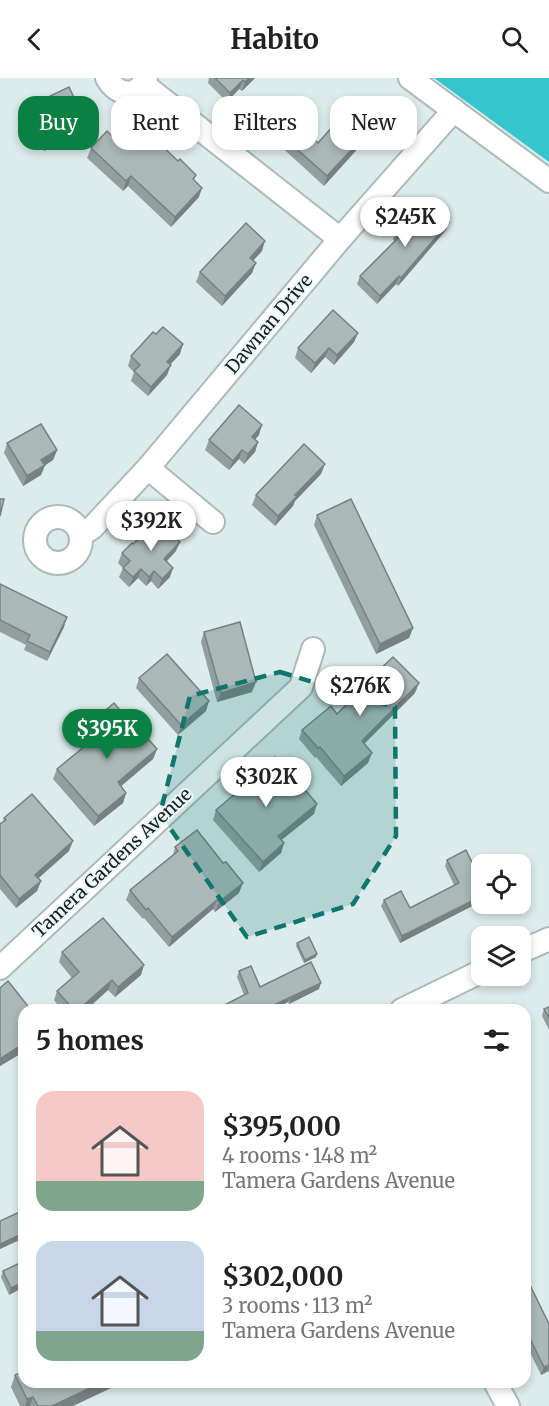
<!DOCTYPE html>
<meta charset="utf-8">
<style>
:root{--surface:#fff;--page:#f6f6f6;--text:#222;--muted:#767676;--accent:#0b8043}
body{margin:0;font-family:Merriweather,serif;background:var(--page);color:var(--text);height:100vh;display:flex;flex-direction:column;font-size:22px;white-space:nowrap}
*{box-sizing:border-box;margin:0}
p{font-size:20px;color:var(--muted)}
.icon{flex:none;width:33px;height:33px;fill:none;stroke:currentColor;stroke-width:2;stroke-linecap:round;stroke-linejoin:round}
.map{position:relative;flex:1;overflow:hidden}
.side{position:absolute;left:18px;top:926px;width:513px;height:384px;display:flex;flex-direction:column;background:var(--surface);border-radius:18px;box-shadow:0 3px 9px #0003}
.side>*{flex:none}
.hud{position:absolute;left:18px;top:18px;width:513px;height:54px;display:flex;gap:12px}
.fabs{position:absolute;left:471px;top:776px;display:grid;gap:12px}
.fabs a{display:grid;place-items:center;width:60px;height:60px;border-radius:12px;background:var(--surface);box-shadow:0 3px 9px #0003;font-size:30px}
.price{position:absolute;translate:-50% -51px;padding:0 14px;border-radius:21px;background:#fff;color:#222;font-size:20px;line-height:39px;filter:drop-shadow(0 2px 3px #0008)}
.price::after{content:'';position:absolute;left:50%;top:36px;width:18px;height:14px;margin-left:-9px;background:inherit;clip-path:polygon(0 0,100% 0,50% 100%)}
.price.current{background:var(--accent);color:#fff}
ul{padding:0;list-style:none}
li{display:flex;align-items:center;gap:18px;height:150px;padding:0 18px}
li span{display:grid;place-items:center;flex:none;width:168px;height:120px;border-radius:18px;color:#555}
li>.icon{margin-inline-start:auto}
span .icon{width:72px;height:72px;fill:#fffc;stroke-width:1}
li b{font-size:26px}
h2{display:flex;justify-content:space-between;align-items:center;height:72px;padding:0 18px;font-size:26px}
.tag{padding:0 21px;border-radius:18px;background:var(--surface);box-shadow:0 3px 9px #0003;font-size:21px;line-height:54px}
.tag.current{background:var(--accent);color:#fff}
header{display:flex;justify-content:space-between;align-items:center;height:78px;padding:0 18px;background:var(--surface);font-size:27px;font-weight:700}
.map>svg:first-child{display:block}
.forest{fill:#34c6cc}
.lines{fill:none;stroke-linecap:round;stroke-linejoin:round}
.minor-casing{stroke:#adbaba;stroke-width:26}
.minor{stroke:#fff;stroke-width:22}
.wall{fill:#939e9e}
.shaded-wall{fill:#788181}
.building{fill:#abb8b8;stroke:#788181;stroke-width:1.5}
.marked{fill:#0f766e;fill-opacity:0.2;stroke:#0f766e;stroke-width:4.5;stroke-dasharray:12 8;stroke-linejoin:round}
.labels{text-anchor:middle;stroke-width:4.5;stroke-linejoin:round;paint-order:stroke}
.street-label{font-size:18px;fill:#181d1d;stroke:#eaf8f8}
</style>
<header><svg class="icon" aria-label="back" viewBox="0 0 24 24"><path d="M15 5l-7 7 7 7"/></svg>Habito<svg class="icon" aria-label="search" viewBox="0 0 24 24"><circle cx="10" cy="10" r="6"/><path d="M15 15l6 6"/></svg></header>
<div class="map">
<svg width="549" height="1328" viewBox="0 0 549 1328">
<rect width="100%" height="100%" fill="#dcebeb"/>
<!-- forest -->
<path class="forest" d="M434,0H549V84Z"/>
<g class="lines">
<!-- minor casing -->
<g class="minor-casing">
<g id="minor">
<path d="M107,0C117,18 138,21 146,0"/>
<path d="M410,0L549,103"/>
<path d="M143,6L340,161"/>
<path d="M148,390L213,444"/>
<circle cx="58" cy="462" r="23"/>
<path d="M81,457L92,450L148,390L340,161L454,32"/>
<path d="M520,874L549,861"/>
<path d="M0,890L301,609L313,571"/>
<path d="M402,932L482,893"/>
<path d="M495,1304L508,1328"/>
</g>
</g>
<!-- minor -->
<use href="#minor" class="minor"/>
</g>
<!-- wall -->
<g class="wall">
<path d="M209,0H255L242,13L239,11L227,24L208,5Z"/>
<path d="M48,19L76,34L62,41L67,62L44,73L31,48L34,41L49,33L46,26Z"/>
<path d="M280,56L318,65L364,58L361,67L324,108L277,65Z"/>
<path d="M120,66L178,83L196,97L194,102L199,119L171,149L128,108L123,113L87,80L91,70Z"/>
<path d="M446,152L398,208L396,206L377,226L357,206L360,198L395,163L393,162L396,153Z"/>
<path d="M262,173L253,183L252,195L222,228L196,204L200,194Z"/>
<path d="M358,255L354,264L334,287L325,279L311,295L295,280L298,270Z"/>
<path d="M180,276L170,287L167,297L148,318L131,303L134,294L128,288L131,278Z"/>
<path d="M259,357L255,361L258,364L255,374L244,386L239,381L229,392L205,372L209,362Z"/>
<path d="M7,365L57,372L53,382L45,387L41,397L23,408L4,375Z"/>
<path d="M321,396L295,423L293,428L275,448L252,427L256,417Z"/>
<path d="M317,437L413,550L409,560L376,576L314,447Z"/>
<path d="M133,466L176,473L167,483L170,499L158,511L151,503L146,508L138,500L129,509L119,499L123,490L118,485L122,475Z"/>
<path d="M0,506L64,549L47,583L24,572L26,567L0,554Z"/>
<path d="M204,554L252,614L217,624L201,564Z"/>
<path d="M375,596L415,615L364,666L368,685L341,708L316,679L315,680L299,661L302,652L337,636L373,600Z"/>
<path d="M139,600L206,633L178,657L136,610Z"/>
<path d="M87,648L139,655L157,671L153,681L121,708L126,715L123,725L94,748L53,701L57,691L89,665L84,658Z"/>
<path d="M247,702L314,736L281,762L284,765L281,775L259,794L213,742L216,732L245,707Z"/>
<path d="M4,740L69,773L38,800L41,803L37,813L16,830L0,811V746L3,744Z"/>
<path d="M175,769L239,815L215,834L213,831L169,869L144,840L143,841L126,822L130,812L173,777Z"/>
<path d="M447,782L482,805V823L400,865L381,828L384,822L410,830L454,807L445,788Z"/>
<path d="M297,865L316,879L304,885L296,868Z"/>
<path d="M62,874L141,897L115,919L108,912L86,932H62L54,922L57,913L72,900L59,884Z"/>
<path d="M239,893L260,909L319,911L289,926L288,924L244,917L237,899Z"/>
<path d="M0,910L24,932V981L20,976L0,988Z"/>
<path d="M549,929V952L542,938L544,931Z"/>
<path d="M24,1183L9,1217L1,1199L3,1193Z"/>
<path d="M525,1197L549,1246V1295L548,1293L541,1297L525,1264Z"/>
<path d="M15,1297L73,1328H20L11,1309Z"/>
</g>
<!-- shaded-wall -->
<g class="shaded-wall">
<path d="M249,0H255L242,13L245,4Z"/>
<path d="M243,2L239,11L227,24L230,15Z"/>
<path d="M78,28L76,34L58,44L60,37Z"/>
<path d="M69,55L67,62L44,73L47,67Z"/>
<path d="M364,58L361,67L324,108L327,98Z"/>
<path d="M131,98L128,108L123,113L126,103Z"/>
<path d="M202,110L199,119L171,149L175,139Z"/>
<path d="M449,144L446,152L398,208L401,200Z"/>
<path d="M265,163L262,173L246,190L250,180Z"/>
<path d="M256,185L252,195L222,228L225,218Z"/>
<path d="M399,198L396,206L377,226L380,218Z"/>
<path d="M358,255L354,264L334,287L337,277Z"/>
<path d="M183,266L180,276L163,294L167,284Z"/>
<path d="M329,270L325,279L311,295L315,285Z"/>
<path d="M171,287L167,297L148,318L151,309Z"/>
<path d="M262,347L259,357L249,369L252,359Z"/>
<path d="M258,364L255,374L244,386L248,376Z"/>
<path d="M57,372L53,382L38,392L41,382Z"/>
<path d="M242,372L239,381L229,392L233,383Z"/>
<path d="M325,386L321,396L295,423L293,428L275,448L278,438L295,417Z"/>
<path d="M45,387L41,397L23,408L27,398Z"/>
<path d="M180,464L176,473L160,490L164,481Z"/>
<path d="M173,490L170,499L158,511L162,501Z"/>
<path d="M141,491L138,500L129,509L133,499Z"/>
<path d="M154,493L151,503L146,508L149,499Z"/>
<path d="M67,539L64,549L47,583L50,574Z"/>
<path d="M413,550L409,560L376,576L380,566Z"/>
<path d="M256,604L252,614L217,624L221,615Z"/>
<path d="M419,605L415,615L358,672L362,663Z"/>
<path d="M209,623L206,633L178,657L181,647Z"/>
<path d="M157,671L153,681L114,714L118,704Z"/>
<path d="M372,675L368,685L341,708L344,698Z"/>
<path d="M126,715L123,725L94,748L98,738Z"/>
<path d="M317,726L314,736L274,768L278,758Z"/>
<path d="M73,763L69,773L32,806L35,797Z"/>
<path d="M284,765L281,775L259,794L263,784Z"/>
<path d="M41,803L37,813L16,830L19,821Z"/>
<path d="M243,805L239,815L215,834L219,824Z"/>
<path d="M482,818V823L400,865L402,858Z"/>
<path d="M217,822L213,831L169,869L172,859Z"/>
<path d="M317,876L316,879L304,885L305,882Z"/>
<path d="M144,887L141,897L115,919L118,909Z"/>
<path d="M112,902L108,912L86,932H78Z"/>
<path d="M321,905L319,911L289,926L291,919Z"/>
<path d="M291,918L288,924L274,932H263Z"/>
<path d="M23,966L20,976L0,988V981Z"/>
<path d="M24,1155V1160L0,1171V1166Z"/>
<path d="M24,1204V1209L9,1217L11,1210Z"/>
<path d="M549,1287L548,1293L541,1297L544,1289Z"/>
<path d="M103,1304H124L73,1328H52Z"/>
<path d="M33,1319L30,1328H25L27,1321Z"/>
</g>
<!-- building -->
<g class="building">
<path d="M215,0H249L245,4L243,2L230,15Z"/>
<path d="M69,9L78,28L60,37L69,55L47,67L34,41L54,30L48,19Z"/>
<path d="M342,38L364,58L327,98L280,56L294,42L318,65Z"/>
<path d="M139,46L178,83L180,81L196,97L193,101L202,110L175,139L131,98L126,103L91,70L107,53L120,66Z"/>
<path d="M423,122L449,144L401,200L399,198L380,218L360,198L401,157L396,153Z"/>
<path d="M246,145L265,163L250,180L256,185L225,218L200,194Z"/>
<path d="M333,232L358,255L337,277L329,270L315,285L298,270Z"/>
<path d="M163,249L183,266L167,284L171,287L151,309L134,293L140,287L131,278L153,254L156,256Z"/>
<path d="M239,327L262,347L252,359L258,364L248,376L242,372L233,383L209,362Z"/>
<path d="M41,346L57,372L41,382L45,387L27,398L7,365Z"/>
<path d="M304,366L325,386L295,417L297,418L278,438L256,417Z"/>
<path d="M0,421H4L0,438Z"/>
<path d="M351,421L413,550L380,566L317,437Z"/>
<path d="M157,442L180,464L164,481L173,490L162,501L154,493L149,499L141,491L133,499L123,490L130,483L122,475L132,465L133,466Z"/>
<path d="M0,506L67,539L50,574L27,563L30,557L0,542Z"/>
<path d="M240,544L256,604L221,615L204,554Z"/>
<path d="M167,576L209,623L181,647L139,600Z"/>
<path d="M393,579L419,605L362,663L372,675L344,698L320,669L318,670L302,652L331,628L337,636L376,597L375,596Z"/>
<path d="M114,625L139,655L141,653L157,671L118,704L126,715L98,738L57,691L96,659L87,648Z"/>
<path d="M275,679L299,709L301,707L317,726L278,758L284,765L263,784L216,732L249,704L247,702Z"/>
<path d="M32,716L73,763L35,797L41,803L19,821L0,797V746L6,742L4,740Z"/>
<path d="M197,752L223,785L226,784L243,805L219,824L217,822L172,859L148,830L146,832L130,812L178,773L175,769Z"/>
<path d="M466,772L482,805V818L402,858L384,822L401,813L410,830L459,805L447,782Z"/>
<path d="M103,840L144,887L118,909L112,902L78,932H74L57,913L79,894L62,874Z"/>
<path d="M309,859L317,876L305,882L297,865Z"/>
<path d="M311,884L321,905L263,932H215L248,915L239,893L251,888L260,909Z"/>
<path d="M8,903L31,932H24V967L23,966L0,981V910Z"/>
<path d="M549,929V940L544,931Z"/>
<path d="M24,1132V1155L0,1166V1143Z"/>
<path d="M24,1183V1204L11,1210L3,1193Z"/>
<path d="M525,1197L549,1246V1287L544,1289L525,1251Z"/>
<path d="M24,1293V1304H103L52,1328H38L33,1319L27,1321L15,1297Z"/>
</g>
<!-- marked area -->
<path class="marked" d="M280,594L395,629L396,758L353,826L247,859L160,736L190,618Z"/>
<g class="labels">
<!-- street labels -->
<g class="street-label">
<text transform="translate(269 246) rotate(-50)" y="6">Dawnan Drive</text>
<text transform="translate(112 785) rotate(-43)" y="6">Tamera Gardens Avenue</text>
</g>
</g>
</svg>
<div class="fabs">
<a><svg class="icon" aria-label="locate" viewBox="0 0 24 24"><circle cx="12" cy="12" r="6"/><path d="M12 2v4M12 18v4M2 12h4M18 12h4"/></svg></a>
<a><svg class="icon" aria-label="layers" viewBox="0 0 24 24"><path d="M12 4l9 5-9 5-9-5zM3 14l9 5 9-5"/></svg></a>
</div>
<b class="price" style="left:405px;top:170px">$245K</b>
<b class="price" style="left:151px;top:474px">$392K</b>
<b class="price" style="left:360px;top:639px">$276K</b>
<b class="price current" style="left:107px;top:682px">$395K</b>
<b class="price" style="left:266px;top:730px">$302K</b>
<div class="hud">
<a class="tag current">Buy</a>
<a class="tag">Rent</a>
<a class="tag">Filters</a>
<a class="tag">New</a>
</div>
<section class="side">
<h2>5 homes<svg class="icon" aria-label="filters" viewBox="0 0 24 24"><path d="M4 7h16M4 17h16"/><circle cx="9" cy="7" r="2"/><circle cx="15" cy="17" r="2"/></svg></h2>
<ul>
<li><span style="background:linear-gradient(#f6c9c9 75%,#7fa58c 0)"><svg class="icon" aria-label="home" viewBox="0 0 24 24"><path d="M3 11l9-7 9 7M6 9v11h12V9"/></svg></span><div><b>$395,000</b><p>4 rooms · 148 m²</p><p>Tamera Gardens Avenue</p></div></li>
<li><span style="background:linear-gradient(#c9d6e8 75%,#7fa58c 0)"><svg class="icon" aria-label="home" viewBox="0 0 24 24"><path d="M3 11l9-7 9 7M6 9v11h12V9"/></svg></span><div><b>$302,000</b><p>3 rooms · 113 m²</p><p>Tamera Gardens Avenue</p></div></li>
</ul>
</section>
</div>
